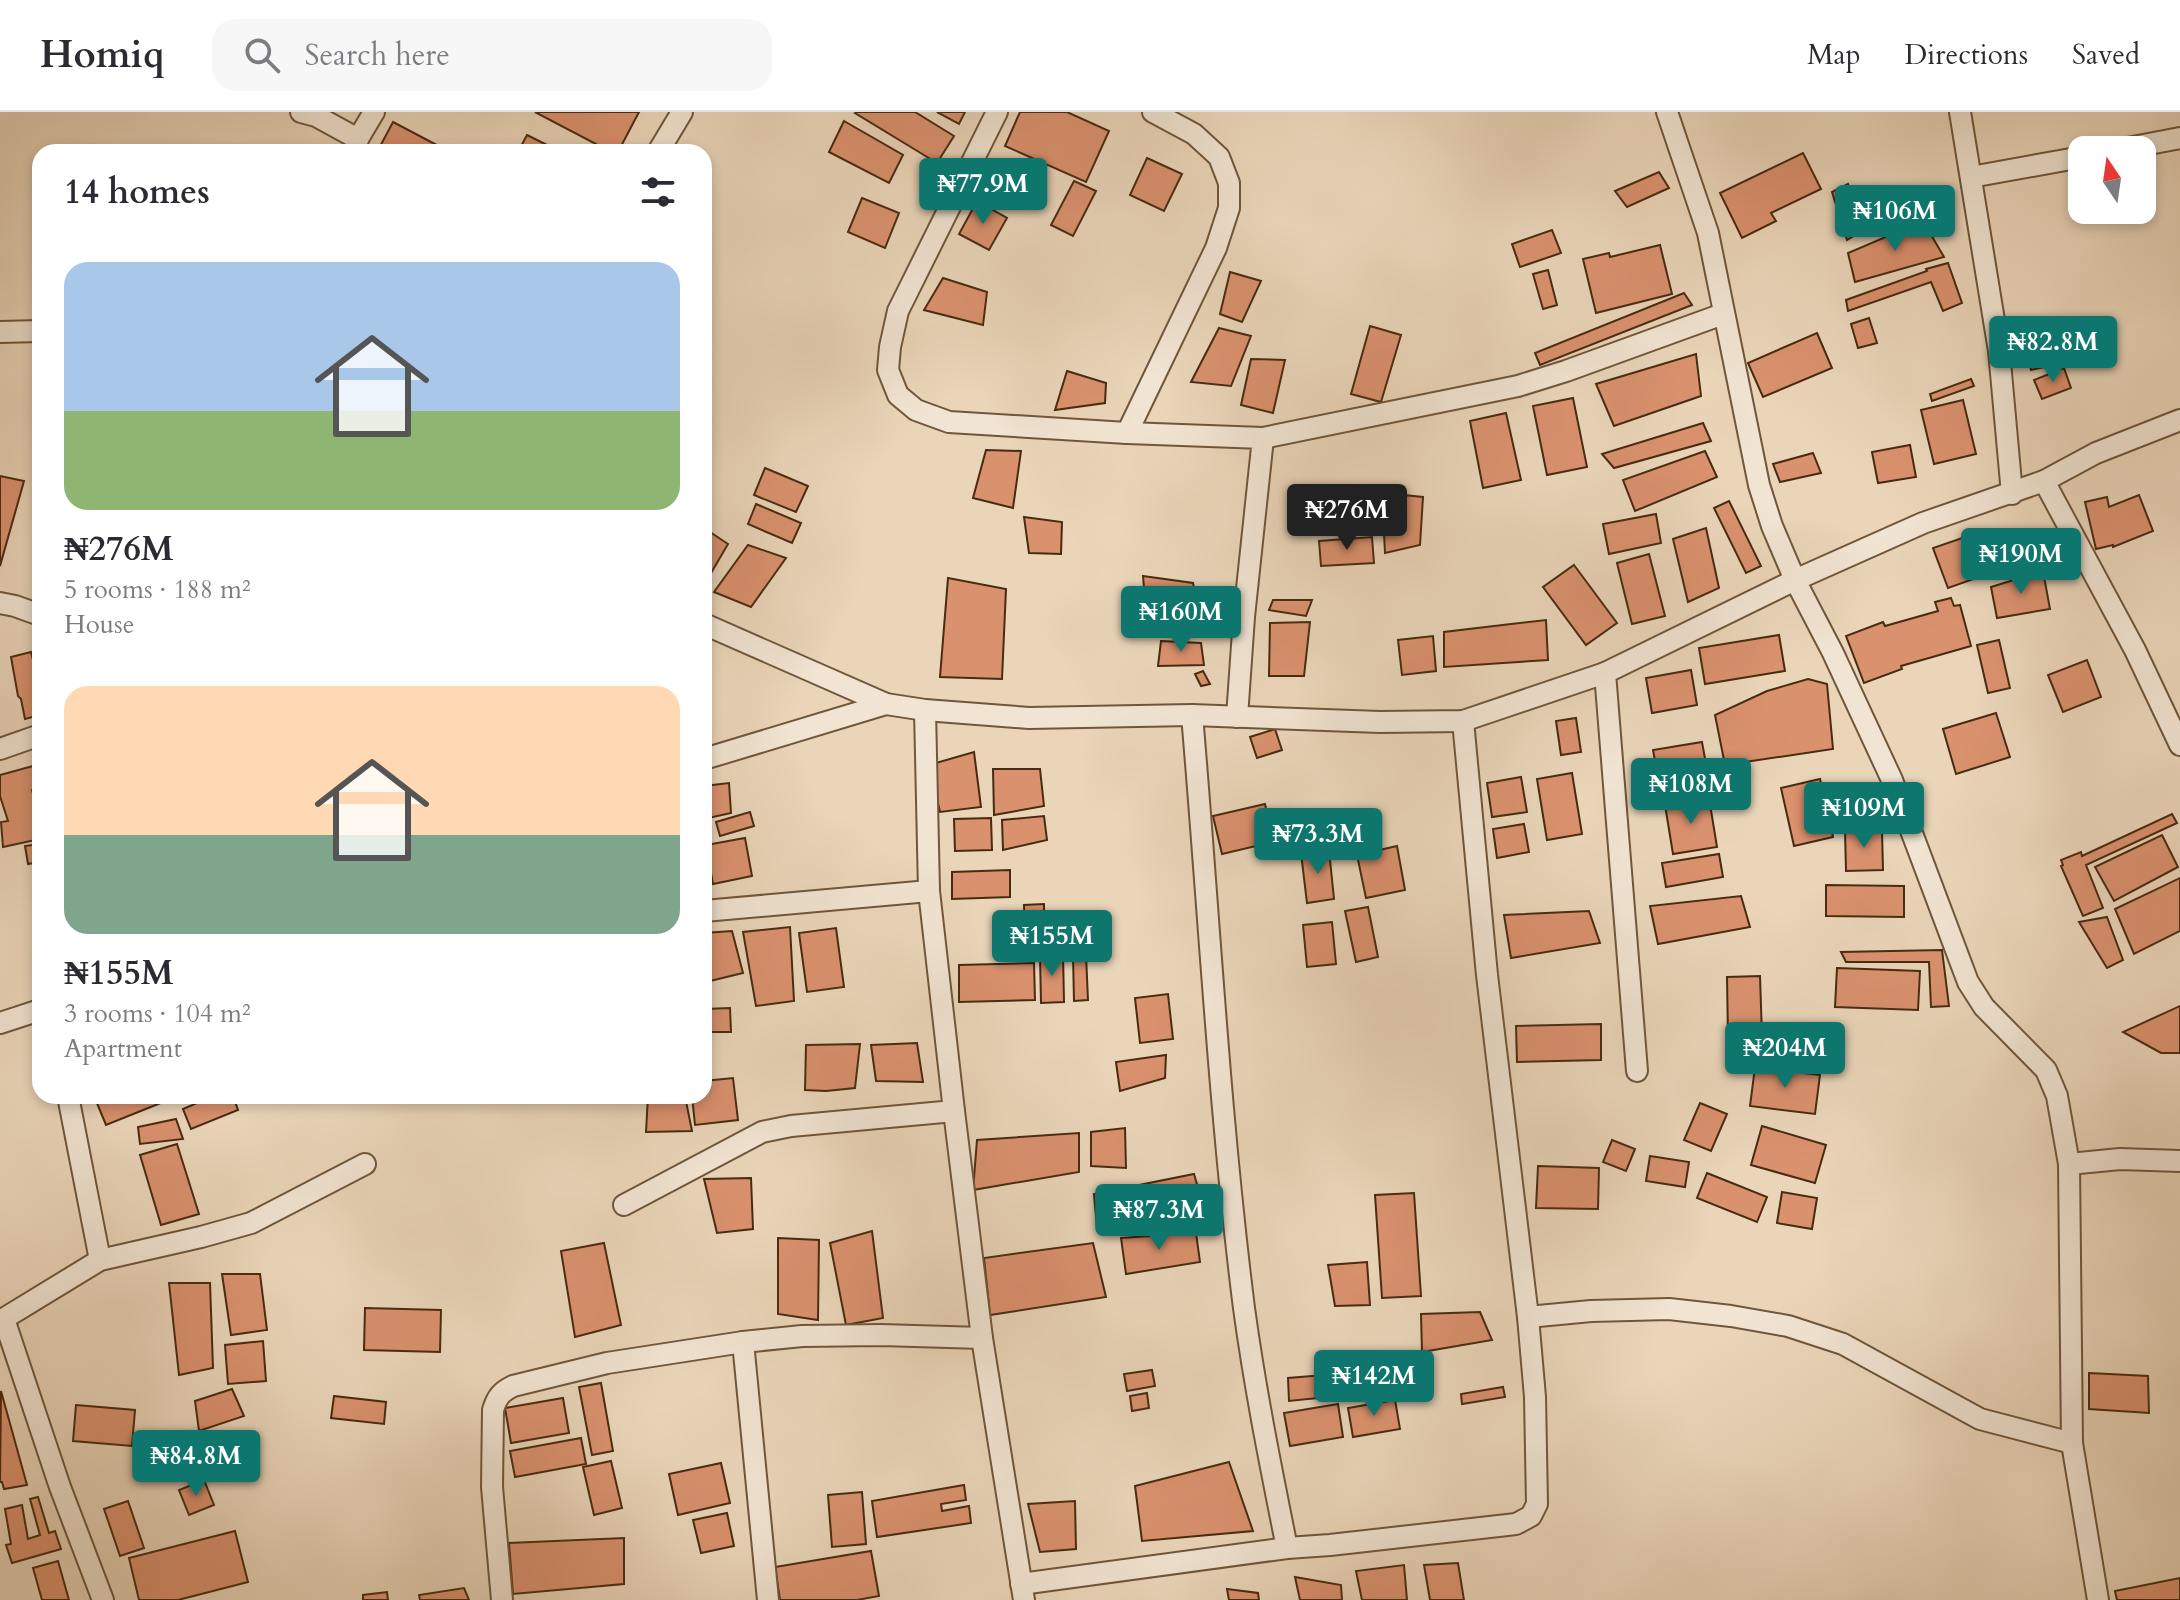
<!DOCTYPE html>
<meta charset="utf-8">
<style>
:root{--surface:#fff;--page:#f7f7f7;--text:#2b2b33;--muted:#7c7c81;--line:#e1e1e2;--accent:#0f766e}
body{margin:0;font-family:Cardo,serif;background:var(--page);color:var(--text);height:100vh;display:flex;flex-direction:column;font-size:30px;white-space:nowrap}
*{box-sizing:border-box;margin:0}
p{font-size:26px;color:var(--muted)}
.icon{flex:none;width:44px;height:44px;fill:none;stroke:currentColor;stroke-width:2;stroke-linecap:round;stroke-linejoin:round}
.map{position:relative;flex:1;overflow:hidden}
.details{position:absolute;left:32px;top:32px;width:680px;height:960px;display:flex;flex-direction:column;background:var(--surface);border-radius:24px;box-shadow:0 4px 12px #0003}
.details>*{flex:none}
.needle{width:52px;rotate:347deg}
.buttons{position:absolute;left:2068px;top:24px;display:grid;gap:16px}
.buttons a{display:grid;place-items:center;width:88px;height:88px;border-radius:16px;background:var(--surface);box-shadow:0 4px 12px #0003;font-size:40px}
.price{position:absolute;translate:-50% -68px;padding:0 18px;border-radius:8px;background:var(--accent);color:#fff;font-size:26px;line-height:52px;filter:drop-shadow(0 2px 4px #0008)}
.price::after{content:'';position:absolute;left:50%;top:48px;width:24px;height:18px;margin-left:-12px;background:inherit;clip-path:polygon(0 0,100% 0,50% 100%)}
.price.active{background:#222;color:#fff}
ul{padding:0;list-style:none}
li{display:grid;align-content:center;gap:16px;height:424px;padding:0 32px}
li span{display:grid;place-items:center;height:248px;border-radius:24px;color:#555}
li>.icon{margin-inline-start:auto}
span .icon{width:144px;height:144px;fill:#fffc;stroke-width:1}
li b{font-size:34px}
h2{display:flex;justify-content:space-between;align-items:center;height:96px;padding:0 32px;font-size:34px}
header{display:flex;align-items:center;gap:48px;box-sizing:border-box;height:112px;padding:0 40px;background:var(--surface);border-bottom:2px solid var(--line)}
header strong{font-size:38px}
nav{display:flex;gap:44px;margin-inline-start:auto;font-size:28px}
.search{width:560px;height:72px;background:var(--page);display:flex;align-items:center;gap:20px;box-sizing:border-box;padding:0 28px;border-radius:24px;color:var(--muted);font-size:30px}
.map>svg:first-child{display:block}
.building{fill:#da916e;stroke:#482b10;stroke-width:2}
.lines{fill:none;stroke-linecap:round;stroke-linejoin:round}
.minor-casing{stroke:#70563a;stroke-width:24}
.minor{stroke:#f1e4d2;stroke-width:20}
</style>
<header>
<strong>Homiq</strong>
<div class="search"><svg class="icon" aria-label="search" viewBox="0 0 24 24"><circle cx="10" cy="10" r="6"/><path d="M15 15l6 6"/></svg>Search here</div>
<nav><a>Map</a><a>Directions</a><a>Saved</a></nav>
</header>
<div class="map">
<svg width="2180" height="1488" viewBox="0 0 2180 1488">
<rect width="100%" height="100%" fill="#ead5b9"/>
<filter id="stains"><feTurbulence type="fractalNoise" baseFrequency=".0025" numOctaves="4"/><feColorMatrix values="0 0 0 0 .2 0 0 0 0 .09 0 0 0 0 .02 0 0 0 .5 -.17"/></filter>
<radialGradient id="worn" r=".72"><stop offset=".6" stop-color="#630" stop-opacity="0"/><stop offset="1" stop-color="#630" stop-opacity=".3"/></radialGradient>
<!-- building -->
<g class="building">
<path d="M535,0H639L618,40H611Z"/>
<path d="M856,0H915L954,24L937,51L855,1Z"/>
<path d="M937,0H965L959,12Z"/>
<path d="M1020,0H1067L1109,19L1086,70L1005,34Z"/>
<path d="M844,9L903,43L889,71L829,40Z"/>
<path d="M393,10L450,40H377Z"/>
<path d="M527,23L561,40H518Z"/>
<path d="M1803,41L1821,77L1771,101L1776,109L1742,126L1720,81Z"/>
<path d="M1147,46L1182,62L1164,99L1130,83Z"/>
<path d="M1659,60L1669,76L1627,95L1615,79Z"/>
<path d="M1074,69L1096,79L1073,124L1051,113Z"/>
<path d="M1848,72L1863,118L1847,128L1832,80Z"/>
<path d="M862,86L899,101L885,136L848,120Z"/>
<path d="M977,89L1007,106L989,138L959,122Z"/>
<path d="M1923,109L1944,145L1855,170L1848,141Z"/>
<path d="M1552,118L1561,141L1520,155L1512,132Z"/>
<path d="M1660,133L1672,182L1596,201L1583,147L1609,141L1610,145Z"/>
<path d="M1948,151L1962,191L1943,199L1931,170L1848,199L1846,188L1927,159L1926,157Z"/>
<path d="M1548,158L1557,193L1543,197L1533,162Z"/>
<path d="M1230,160L1261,169L1242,210L1220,202Z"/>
<path d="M943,166L987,180L983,213L924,198Z"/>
<path d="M1684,181L1692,193L1540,253L1535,241Z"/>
<path d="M1869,206L1877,231L1858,236L1851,212Z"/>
<path d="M2058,207L2067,250L2031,258L2022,214Z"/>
<path d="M1370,214L1401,223L1381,290L1351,282Z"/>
<path d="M1219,216L1251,224L1231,274L1191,270Z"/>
<path d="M1817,221L1832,256L1763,285L1748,251Z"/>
<path d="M1696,242L1701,284L1614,314L1596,272Z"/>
<path d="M1251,247L1285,248L1273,301L1241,293Z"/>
<path d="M2064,256L2071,276L2042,287L2034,268Z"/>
<path d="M1067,259L1106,271L1105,291L1055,298Z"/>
<path d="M1971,267L1974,274L1932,289L1930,282Z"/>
<path d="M1573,286L1587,355L1547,363L1533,294Z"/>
<path d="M1963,288L1976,342L1934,352L1921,298Z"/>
<path d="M1506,301L1521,368L1483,376L1470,309Z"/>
<path d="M1703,311L1711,329L1614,356L1602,342Z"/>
<path d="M1910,333L1916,365L1878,371L1872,340Z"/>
<path d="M986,338L1021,339L1013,396L973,386Z"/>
<path d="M1705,339L1717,365L1635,399L1623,368Z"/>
<path d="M1813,341L1821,361L1780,370L1773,352Z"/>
<path d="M765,356L808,374L796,400L754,383Z"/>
<path d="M0,364L24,369L0,454Z"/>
<path d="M1382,381L1423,385L1420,433L1385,441Z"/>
<path d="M2139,383L2153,419L2113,435V433L2096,437L2085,390L2107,385L2109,395Z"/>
<path d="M1729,389L1761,454L1746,461L1714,396Z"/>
<path d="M756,392L801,411L792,431L748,412Z"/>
<path d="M1656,402L1661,431L1609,442L1603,412Z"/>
<path d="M1024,405L1062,410L1061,442L1029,441Z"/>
<path d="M704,416L728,432L704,473Z"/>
<path d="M1706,416L1719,476L1688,490L1673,427Z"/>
<path d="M1971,423L1985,463L1948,476L1933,436Z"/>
<path d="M1372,425L1374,451L1321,454L1319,429Z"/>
<path d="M748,433L786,446L751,495L714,480Z"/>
<path d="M1649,442L1665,504L1632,512L1617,451Z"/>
<path d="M1574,453L1617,511L1586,533L1543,475Z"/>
<path d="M2043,459L2050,497L1997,506L1991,475Z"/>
<path d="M1143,464L1193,471L1200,509L1147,512Z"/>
<path d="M948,466L1006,477L1002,567L940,565Z"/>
<path d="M1951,486L1954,494L1960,493L1971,534L1901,554L1902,557L1864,571L1846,524L1883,510L1885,514L1938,499L1935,490Z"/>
<path d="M1273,488H1312L1306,504L1269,498Z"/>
<path d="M1546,508L1548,548L1444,555V520Z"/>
<path d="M1310,510L1304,564H1269L1270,511Z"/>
<path d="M1779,523L1785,559L1705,572L1699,536Z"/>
<path d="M1433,524L1436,559L1402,563L1398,528Z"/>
<path d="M1999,528L2010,576L1988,581L1977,533Z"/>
<path d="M1161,529L1201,531L1204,553L1158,554Z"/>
<path d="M31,540L37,564L40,563V603L25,607L21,587L18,584L11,545Z"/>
<path d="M2087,548L2101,585L2063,600L2048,563Z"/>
<path d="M1691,558L1697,593L1652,601L1646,566Z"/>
<path d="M1203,559L1210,572L1201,574L1195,562Z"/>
<path d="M1808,567L1827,572L1833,637L1725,653L1715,603L1767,579Z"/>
<path d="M1996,601L2010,645L1956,662L1943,617Z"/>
<path d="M1576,606L1581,640L1561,643L1556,609Z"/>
<path d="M1275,617L1282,638L1257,646L1250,625Z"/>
<path d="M1702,630L1706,652L1657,660L1653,638Z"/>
<path d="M974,640L981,695L940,700L929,653Z"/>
<path d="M33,654L40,673V677L32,678L40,706V727L3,735L1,710L8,709L0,684V663Z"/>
<path d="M993,657H1040L1044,694L994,703Z"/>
<path d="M1572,661L1582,722L1547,728L1537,667Z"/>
<path d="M1521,665L1527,700L1492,705L1487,671Z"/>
<path d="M1820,667L1833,725L1794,734L1781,676Z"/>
<path d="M729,671L731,701L704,707V674Z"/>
<path d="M1709,686L1717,735L1673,742L1665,693Z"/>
<path d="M1265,692L1273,730L1222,742L1213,704Z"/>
<path d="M750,700L754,714L720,724L716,710Z"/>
<path d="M2172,702L2177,711L2086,753L2103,796L2083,804L2061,754L2063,753L2061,748L2081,740L2082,744Z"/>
<path d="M1044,704L1047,728L1003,738L1002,708Z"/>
<path d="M991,706L992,738L955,739L954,707Z"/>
<path d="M1524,712L1529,740L1497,746L1493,717Z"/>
<path d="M1882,718L1883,758L1846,759L1845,719Z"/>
<path d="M2162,723L2178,755L2114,789L2095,755Z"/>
<path d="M745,726L752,764L713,772L706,733Z"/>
<path d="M40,732V750L28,752L25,734Z"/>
<path d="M1397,734L1405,778L1366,786L1357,743Z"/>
<path d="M1329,738L1334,787L1307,791L1301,741Z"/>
<path d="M1719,742L1723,765L1666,775L1662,751Z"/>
<path d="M1010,758V785L952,787V760Z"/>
<path d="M2180,766V819L2134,842L2115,797Z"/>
<path d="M1826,773L1904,774V805L1826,804Z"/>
<path d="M1741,784L1750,815L1658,832L1650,794Z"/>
<path d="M1044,792V823L1025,824L1024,793Z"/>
<path d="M1368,795L1378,845L1356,850L1345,799Z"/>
<path d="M1589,799L1600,831L1511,846L1504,803Z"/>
<path d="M2107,805L2123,848L2107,856L2079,810Z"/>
<path d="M1332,810L1336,852L1307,855L1303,813Z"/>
<path d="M790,815L794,889L756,894L743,820Z"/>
<path d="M836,816L844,875L807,880L799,821Z"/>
<path d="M732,819L743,861L710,869L704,846V821Z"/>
<path d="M1942,838L1949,894L1931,895L1929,850H1846L1841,840Z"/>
<path d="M1063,842L1064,890L1041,891L1040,843Z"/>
<path d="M1073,843H1086L1088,888L1074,889Z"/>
<path d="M1034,851L1035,888L959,890V853Z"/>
<path d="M1837,856L1920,859L1918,898L1835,895Z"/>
<path d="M1760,864L1762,925L1728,926L1727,865Z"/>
<path d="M1168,882L1173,927L1140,931L1135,886Z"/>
<path d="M2180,894V941H2161L2123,920Z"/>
<path d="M730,896L731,920H704V897Z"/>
<path d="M1601,912V948L1517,950L1516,914Z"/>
<path d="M917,931L923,970L876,969L871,933Z"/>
<path d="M860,932L855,976L826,979L805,978L806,933Z"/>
<path d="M1166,943L1165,966L1120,979L1116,950Z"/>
<path d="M1755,955L1820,963L1815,1002L1750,994Z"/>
<path d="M733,966L738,1008L695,1013L692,984H704V969Z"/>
<path d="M94,984H178L106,1013Z"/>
<path d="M213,984H233L238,998L191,1017L183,997Z"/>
<path d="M648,984H685L692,1019L646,1020Z"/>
<path d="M1700,991L1727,1002L1711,1039L1684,1028Z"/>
<path d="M176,1007L183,1027L140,1032L138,1015Z"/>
<path d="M1762,1014L1826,1033L1815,1071L1751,1053Z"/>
<path d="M1125,1016L1126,1056L1091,1054V1020Z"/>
<path d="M1079,1021V1060L973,1078L977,1028Z"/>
<path d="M1612,1028L1635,1037L1626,1059L1603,1050Z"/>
<path d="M177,1032L199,1102L161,1113L140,1043Z"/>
<path d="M1650,1044L1689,1050L1685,1075L1646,1069Z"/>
<path d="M1538,1054L1599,1056L1598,1097L1536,1096Z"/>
<path d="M1707,1061L1767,1085L1757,1110L1697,1086Z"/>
<path d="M1194,1062L1206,1103L1097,1116L1094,1082Z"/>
<path d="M751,1066L753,1117L717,1121L704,1067Z"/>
<path d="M1782,1080L1817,1086L1812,1117L1777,1111Z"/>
<path d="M1414,1081L1421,1184L1382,1186L1375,1083Z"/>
<path d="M872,1119L883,1206L846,1213L830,1131Z"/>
<path d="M1196,1121L1200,1150L1126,1162L1121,1126Z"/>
<path d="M778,1126L819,1128L818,1208L778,1202Z"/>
<path d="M604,1131L621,1213L575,1225L561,1139Z"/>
<path d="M1093,1131L1106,1185L990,1203L984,1146Z"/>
<path d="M1367,1150L1370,1193L1335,1194L1328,1153Z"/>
<path d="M222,1162H260L267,1218L231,1223Z"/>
<path d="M169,1171H210L213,1256L179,1263Z"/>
<path d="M365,1196L441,1198L440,1240L364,1238Z"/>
<path d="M1480,1200L1492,1228L1422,1240L1421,1202Z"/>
<path d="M263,1229L266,1269L228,1272L225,1233Z"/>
<path d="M1152,1258L1155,1274L1127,1279L1124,1262Z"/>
<path d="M1375,1259L1377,1280L1289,1289L1288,1266Z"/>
<path d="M2089,1261L2148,1264L2149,1301L2089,1297Z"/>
<path d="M601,1271L613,1339L592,1343L579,1275Z"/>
<path d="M1503,1275L1505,1285L1462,1292L1461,1282Z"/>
<path d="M232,1277L244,1304L199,1319L195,1289Z"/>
<path d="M1,1279L27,1373L4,1377L2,1370H0Z"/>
<path d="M1147,1281L1149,1296L1132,1299L1130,1284Z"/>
<path d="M334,1284L386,1290L384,1312L331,1306Z"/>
<path d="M563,1286L569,1321L511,1331L505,1296Z"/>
<path d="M1395,1288L1400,1317L1353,1325L1348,1296Z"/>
<path d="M1338,1292L1343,1325L1290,1334L1284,1301Z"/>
<path d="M76,1293L135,1298L132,1334L73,1329Z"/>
<path d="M581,1326L586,1352L515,1365L510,1339Z"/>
<path d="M611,1349L622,1396L594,1403L583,1355Z"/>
<path d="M1229,1350L1253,1419L1142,1429L1135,1374Z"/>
<path d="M721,1351L730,1391L678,1403L669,1362Z"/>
<path d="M204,1368L214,1393L189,1403L179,1378Z"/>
<path d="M964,1373L966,1388L941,1392L942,1399L969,1394L971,1411L877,1425L872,1389Z"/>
<path d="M862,1380L866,1432L832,1435L828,1383Z"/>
<path d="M38,1385L49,1421L55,1419L61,1437L12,1451L6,1433L11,1432L5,1397L22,1393L28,1427L40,1423L30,1387Z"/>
<path d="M128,1389L144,1436L120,1444L104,1397Z"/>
<path d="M1075,1389L1076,1437L1040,1440L1028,1392Z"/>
<path d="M727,1401L734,1434L701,1441L693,1408Z"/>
<path d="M235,1419L248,1470L178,1488H139L129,1446Z"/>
<path d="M624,1426V1472L513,1482L509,1431Z"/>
<path d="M871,1439L879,1484L857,1488H780L775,1455Z"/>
<path d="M58,1449L69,1488H42L33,1456Z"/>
<path d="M1458,1451L1464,1488H1430L1424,1453Z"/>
<path d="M1404,1453L1407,1488H1362L1356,1459Z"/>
<path d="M1295,1465L1341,1473L1342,1488H1300Z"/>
<path d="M2180,1466V1488H2117L2115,1479Z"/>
<path d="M464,1476L469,1488H420L419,1483Z"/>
<path d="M1227,1477L1258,1481L1259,1488H1229Z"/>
<path d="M387,1480L388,1488H363V1483Z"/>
</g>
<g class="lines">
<!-- minor casing -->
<g class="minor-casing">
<g id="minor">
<path d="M301,0L316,4L358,27"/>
<path d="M997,0L898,199L890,235L888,258L898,283L916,298L949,310L1127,321L1263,326L1244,505L1237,605"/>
<path d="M1667,0L1708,121L1759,373L1772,414L1795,468L1833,541L1892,668L1968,870L1984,895L2046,958L2057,984L2069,1052L2072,1331L2098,1488"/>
<path d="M1960,0L1999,239L2012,382"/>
<path d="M2117,38L2180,26"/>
<path d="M355,40L358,27L374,0"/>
<path d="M658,40L682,0"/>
<path d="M1971,65L2082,45"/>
<path d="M0,220L40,219"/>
<path d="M1127,321L1216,136L1229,96V71L1219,45L1194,22L1153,0"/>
<path d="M1263,326L1518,274L1566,259L1723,202"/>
<path d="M2044,369L2135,538L2180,633"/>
<path d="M0,491L15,494L40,503"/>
<path d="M704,512L886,592L925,598L1029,606L1192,603L1380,610L1463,609L1605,561L1795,468L1923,411L2044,369L2096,341L2180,308"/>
<path d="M1605,561L1637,959"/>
<path d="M925,598L929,779L954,999L982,1226L1024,1488"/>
<path d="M1192,603C1209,800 1219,999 1244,1196C1255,1277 1271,1356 1287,1436"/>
<path d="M0,637L40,623"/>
<path d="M704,647L886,592"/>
<path d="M704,799L929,779"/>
<path d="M0,911L40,898"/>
<path d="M68,984L100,1148"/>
<path d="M2069,1052L2120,1047L2180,1049"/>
<path d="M624,1093L762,1020L791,1014L954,999"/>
<path d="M1528,1205L1591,1199L1669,1197L1731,1204L1788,1214L1843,1232L1980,1307L2072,1331"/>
<path d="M4,1207L60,1375L103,1488"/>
<path d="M0,1209L100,1148L201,1125L251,1111L365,1052"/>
<path d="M743,1230L768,1488"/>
<path d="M1021,1472L1287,1436L1330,1433L1516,1412L1531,1404L1537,1392L1535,1285L1528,1205L1487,863L1463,609"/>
<path d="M502,1488L492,1375L493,1298C497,1285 501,1280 513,1274L607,1251L743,1230L802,1224L881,1223L982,1226"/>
</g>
</g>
<!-- minor -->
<use href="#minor" class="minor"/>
</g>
<rect width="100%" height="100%" filter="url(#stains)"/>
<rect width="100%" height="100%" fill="url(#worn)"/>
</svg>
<div class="buttons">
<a><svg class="needle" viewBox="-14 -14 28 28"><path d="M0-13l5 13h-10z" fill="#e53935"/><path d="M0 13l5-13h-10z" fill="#7c7c81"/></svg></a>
</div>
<b class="price" style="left:983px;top:114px">₦77.9M</b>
<b class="price" style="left:1895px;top:141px">₦106M</b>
<b class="price" style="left:2053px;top:272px">₦82.8M</b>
<b class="price active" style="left:1347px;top:440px">₦276M</b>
<b class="price" style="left:2021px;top:484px">₦190M</b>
<b class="price" style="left:1181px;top:542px">₦160M</b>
<b class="price" style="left:1691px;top:714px">₦108M</b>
<b class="price" style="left:1864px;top:738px">₦109M</b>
<b class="price" style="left:1318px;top:764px">₦73.3M</b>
<b class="price" style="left:1052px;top:866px">₦155M</b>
<b class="price" style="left:1785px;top:978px">₦204M</b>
<b class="price" style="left:1159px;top:1140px">₦87.3M</b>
<b class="price" style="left:1374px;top:1306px">₦142M</b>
<b class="price" style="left:196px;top:1386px">₦84.8M</b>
<section class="details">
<h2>14 homes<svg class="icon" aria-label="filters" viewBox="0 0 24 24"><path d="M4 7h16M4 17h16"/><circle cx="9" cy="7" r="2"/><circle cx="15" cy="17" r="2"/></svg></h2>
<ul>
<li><span style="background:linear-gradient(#a9c7e8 60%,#8fb573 0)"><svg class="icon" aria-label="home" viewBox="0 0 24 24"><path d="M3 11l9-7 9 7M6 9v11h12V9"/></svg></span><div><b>₦276M</b><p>5 rooms · 188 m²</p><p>House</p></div></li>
<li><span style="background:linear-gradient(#ffd9b3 60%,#7fa58c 0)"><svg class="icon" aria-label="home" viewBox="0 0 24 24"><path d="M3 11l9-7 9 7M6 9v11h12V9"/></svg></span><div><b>₦155M</b><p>3 rooms · 104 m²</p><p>Apartment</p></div></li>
</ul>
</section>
</div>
